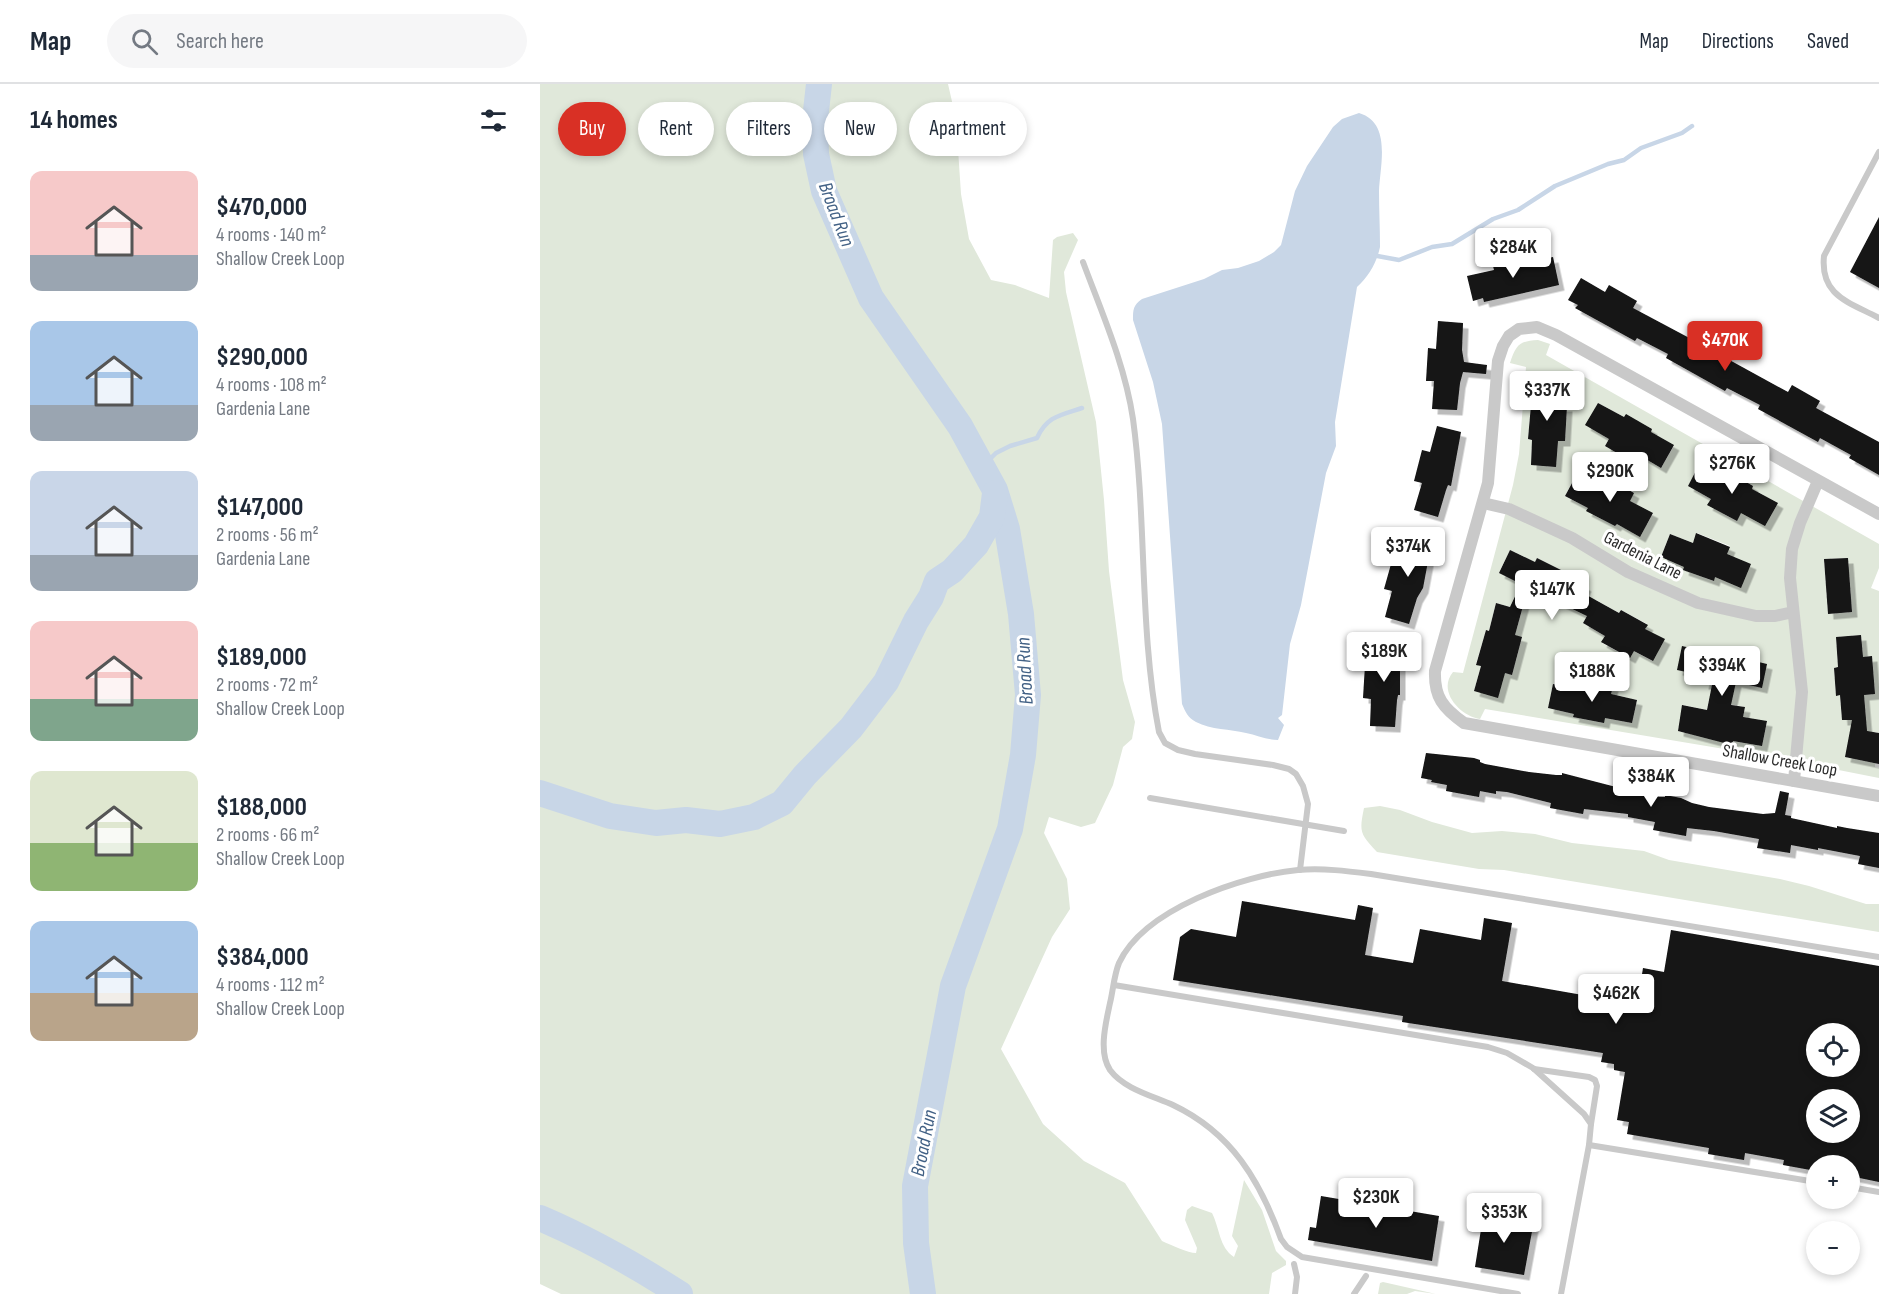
<!DOCTYPE html>
<meta charset="utf-8">
<style>
:root{--surface:#fff;--page:#f6f6f7;--text:#1f2937;--muted:#747a83;--line:#e0e1e3;--accent:#d93025}
body{margin:0;font-family:"Sofia Sans Condensed",sans-serif;background:var(--page);color:var(--text);height:100vh;display:flex;flex-direction:column;font-size:22px;white-space:nowrap}
*{box-sizing:border-box;margin:0}
p{font-size:20px;color:var(--muted)}
.icon{flex:none;width:33px;height:33px;fill:none;stroke:currentColor;stroke-width:2;stroke-linecap:round;stroke-linejoin:round}
.map{position:relative;flex:1;overflow:hidden}
.side{display:flex;flex-direction:column;background:var(--surface);width:540px}
.side>*{flex:none}
.banner{position:absolute;left:18px;top:18px;width:570px;height:54px;display:flex;gap:12px}
.tools{position:absolute;left:1266px;top:939px;display:grid;gap:12px}
.tools a{display:grid;place-items:center;width:54px;height:54px;border-radius:50%;background:var(--surface);box-shadow:0 3px 9px #0003;font-size:30px}
.price{position:absolute;translate:-50% -51px;padding:0 14px;border-radius:6px;background:#fff;color:#222;font-size:20px;line-height:39px;filter:drop-shadow(0 2px 3px #0008)}
.price::after{content:'';position:absolute;left:50%;top:36px;width:18px;height:14px;margin-left:-9px;background:inherit;clip-path:polygon(0 0,100% 0,50% 100%)}
.price.active{background:var(--accent);color:#fff}
ul{padding:0;list-style:none}
li{display:flex;align-items:center;gap:18px;height:150px;padding:0 30px}
li span{display:grid;place-items:center;flex:none;width:168px;height:120px;border-radius:12px;color:#555}
li>.icon{margin-inline-start:auto}
span .icon{width:72px;height:72px;fill:#fffc;stroke-width:1}
li b{font-size:26px}
h2{display:flex;justify-content:space-between;align-items:center;height:72px;padding:0 30px;font-size:26px}
.tag{padding:0 21px;border-radius:27px;background:var(--surface);box-shadow:0 3px 9px #0003;font-size:21px;line-height:54px}
.tag.active{background:var(--accent);color:#fff}
header{display:flex;align-items:center;gap:36px;box-sizing:border-box;height:84px;padding:0 30px;background:var(--surface);border-bottom:2px solid var(--line)}
header strong{font-size:28px}
nav{display:flex;gap:33px;margin-inline-start:auto;font-size:21px}
.search{width:420px;height:54px;background:var(--page);display:flex;align-items:center;gap:15px;box-sizing:border-box;padding:0 21px;border-radius:33px;color:var(--muted);font-size:22px}
main{display:flex;flex:1;min-height:0}
.map>svg:first-child{display:block}
.green{fill:#e0e8da;fill-rule:evenodd}
.water{fill:#c8d6e7}
.lines{fill:none;stroke-linecap:round;stroke-linejoin:round}
.stream{stroke:#c8d6e7;stroke-width:4.5}
.river{stroke:#c8d6e7;stroke-width:26}
.building{fill:#131313;fill-rule:evenodd;filter:url(#shadow)}
.service{stroke:#c9c9c9;stroke-width:6}
.minor{stroke:#c9c9c9;stroke-width:12}
.labels{text-anchor:middle;stroke-width:6;stroke-linejoin:round;paint-order:stroke}
.street-label{font-size:18px;fill:#2c2c2c;stroke:#fff}
.water-label{font-size:20px;font-style:italic;fill:#426185;stroke:#fff}
</style>
<header>
<strong>Map</strong>
<div class="search"><svg class="icon" aria-label="search" viewBox="0 0 24 24"><circle cx="10" cy="10" r="6"/><path d="M15 15l6 6"/></svg>Search here</div>
<nav><a>Map</a><a>Directions</a><a>Saved</a></nav>
</header>
<main>
<section class="side">
<h2>14 homes<svg class="icon" aria-label="filters" viewBox="0 0 24 24"><path d="M4 7h16M4 17h16"/><circle cx="9" cy="7" r="2"/><circle cx="15" cy="17" r="2"/></svg></h2>
<ul>
<li><span style="background:linear-gradient(#f6c9c9 70%,#9aa5b1 0)"><svg class="icon" aria-label="home" viewBox="0 0 24 24"><path d="M3 11l9-7 9 7M6 9v11h12V9"/></svg></span><div><b>$470,000</b><p>4 rooms · 140 m²</p><p>Shallow Creek Loop</p></div></li>
<li><span style="background:linear-gradient(#a9c7e8 70%,#9aa5b1 0)"><svg class="icon" aria-label="home" viewBox="0 0 24 24"><path d="M3 11l9-7 9 7M6 9v11h12V9"/></svg></span><div><b>$290,000</b><p>4 rooms · 108 m²</p><p>Gardenia Lane</p></div></li>
<li><span style="background:linear-gradient(#c9d6e8 70%,#9aa5b1 0)"><svg class="icon" aria-label="home" viewBox="0 0 24 24"><path d="M3 11l9-7 9 7M6 9v11h12V9"/></svg></span><div><b>$147,000</b><p>2 rooms · 56 m²</p><p>Gardenia Lane</p></div></li>
<li><span style="background:linear-gradient(#f6c9c9 65%,#7fa58c 0)"><svg class="icon" aria-label="home" viewBox="0 0 24 24"><path d="M3 11l9-7 9 7M6 9v11h12V9"/></svg></span><div><b>$189,000</b><p>2 rooms · 72 m²</p><p>Shallow Creek Loop</p></div></li>
<li><span style="background:linear-gradient(#dfe7d0 60%,#8fb573 0)"><svg class="icon" aria-label="home" viewBox="0 0 24 24"><path d="M3 11l9-7 9 7M6 9v11h12V9"/></svg></span><div><b>$188,000</b><p>2 rooms · 66 m²</p><p>Shallow Creek Loop</p></div></li>
<li><span style="background:linear-gradient(#a9c7e8 60%,#b9a48a 0)"><svg class="icon" aria-label="home" viewBox="0 0 24 24"><path d="M3 11l9-7 9 7M6 9v11h12V9"/></svg></span><div><b>$384,000</b><p>4 rooms · 112 m²</p><p>Shallow Creek Loop</p></div></li>
</ul>
</section>
<div class="map">
<svg width="1339" height="1210" viewBox="0 0 1339 1210">
<defs>
<filter id="shadow"><feDropShadow dx="5.5" dy="5.5" stdDeviation="0" flood-color="#0004"/></filter>
</defs>
<rect width="100%" height="100%" fill="#fff"/>
<!-- green -->
<g class="green">
<path d="M0,0H408L416,35L421,110L429,155L451,196L475,201L509,214L513,156L517,153L533,149L538,156L524,188L526,208L556,338L564,416L569,487L583,596L595,638L592,655L583,663L573,701L555,739L541,743L509,733L504,749L527,795L530,825L512,853L461,965L503,1040L544,1077L585,1099L622,1157C631,1161 648,1169 656,1169L657,1164L645,1136L647,1126L652,1122L672,1129C680,1145 679,1163 694,1173L698,1162L692,1152L704,1096L722,1126L736,1167L746,1177V1181L732,1189L729,1210H21L0,1200Z"/>
<path d="M998,256L1010,260L1006,271L1339,460V484L1331,504L1339,507V649L1335,648L1305,673L1335,679V683L1339,684V694L1238,674L945,625L940,635C920,632 897,607 913,588L923,589L973,401L979,370L986,283L970,279C976,261 979,257 998,256ZM996,294L1021,295L1020,322L1027,323L1025,357H1018L1016,383L991,381L992,356L988,355L991,322H994ZM1058,319L1084,333L1086,331L1112,345L1111,348L1134,362L1121,384L1099,371L1094,379L1065,362L1069,355L1046,341ZM1162,377L1185,390L1187,387L1213,402L1212,405L1237,419L1201,429L1196,437L1168,421L1171,415L1148,402ZM1038,388L1060,400L1065,393L1094,408L1090,417L1113,430L1100,452L1077,440L1075,442L1047,427L1048,424L1025,412ZM1157,449L1190,462L1187,470L1201,503L1175,493L1173,497L1144,486V483L1121,473L1130,450L1153,459ZM970,466L995,478L997,474L1021,486L1008,522L978,507L981,500L959,489ZM1308,474L1312,528L1288,530L1284,475ZM1056,516L1079,529L1081,526L1107,540L1105,545L1124,556L1112,577L1094,567L1089,574L1062,559L1065,552L1043,539ZM956,519L982,526L975,551L982,554L972,591L965,589L934,607L941,582L936,580L946,546L949,547ZM1321,551L1323,573L1332,572L1335,610L1324,611L1326,634L1302,636L1300,611H1296L1294,584L1298,583L1296,553ZM1142,562L1168,568L1169,564L1197,570V573L1222,604L1196,598L1194,606L1164,600L1165,592ZM1041,596L1072,602L1071,610L1097,616L1092,639L1065,634L1063,639L1033,633L1034,630L1008,624L1013,600L1039,605ZM1169,616L1205,623L1203,633L1227,638L1222,662L1193,657L1192,660L1138,647L1143,621L1167,626Z"/>
<path d="M840,722L860,726L892,738L932,749L962,747L995,750L1032,759L1104,767L1129,776L1240,795L1269,802L1326,820H1339V848L964,786L939,785L837,768C820,750 819,748 824,724Z"/>
<path d="M843,1198L896,1210L875,1207L867,1210H838L840,1199Z"/>
</g>
<!-- water -->
<path class="water" d="M819,29C852,39 840,81 839,107C839,125 840,144 840,163C837,178 829,192 817,203L795,338L796,362L786,389L761,521L750,560L742,631L738,634L744,641L738,656C726,656 717,651 706,649C690,645 671,646 656,638C648,634 645,627 642,620L622,340L613,298L593,236C593,226 593,221 602,215L664,195L682,186L698,184L719,177L734,168L741,161L755,107L767,82L793,43L802,35Z"/>
<g class="lines">
<!-- stream -->
<g class="stream">
<path d="M832,171L859,176L892,163L912,160L953,135L978,126L1015,102L1068,80L1084,76L1101,64L1142,49L1152,42"/>
<path d="M443,382L456,369L470,362L497,354C507,332 521,331 542,324"/>
</g>
<!-- river -->
<g class="river">
<path d="M279,0L275,36L276,70L284,107L331,214L420,342L455,406L467,445L481,530L488,611L483,671L470,745L413,902L375,1102L376,1159L383,1210"/>
<path d="M0,709L70,732L116,739L146,736L180,740L214,733L242,719L265,691L311,644L346,598L376,537L391,513L397,497L412,487L436,461L452,433L455,409"/>
<path d="M0,1134C49,1155 95,1181 140,1210"/>
</g>
</g>
<!-- building -->
<g class="building">
<path d="M1339,133V204L1310,188Z"/>
<path d="M985,171L986,179L1013,173L1019,201L944,218L943,214L933,217L927,192L954,186L952,178Z"/>
<path d="M1041,194L1065,208L1069,201L1097,217L1093,224L1155,257L1159,250L1188,266L1184,273L1248,308L1252,301L1280,317L1276,324L1339,358V391L1309,374L1311,371L1280,354L1278,358L1218,325L1220,321L1187,304L1185,307L1126,274L1128,270L1097,254L1095,257L1035,224L1038,221L1028,216Z"/>
<path d="M898,237L923,239L922,266L924,278L947,281L946,290L923,288L920,299L917,326L892,325L894,297H886L888,264L896,265Z"/>
<path d="M996,294L1021,295L1020,322H1027L1025,357H1018L1016,383L991,381L992,356L988,355L991,321L994,322Z"/>
<path d="M1058,319L1084,333L1086,330L1112,345L1111,348L1134,361L1121,384L1099,371L1094,379L1065,362L1069,355L1045,341Z"/>
<path d="M897,342L921,348L911,402L908,401L906,406L898,433L874,426L882,399L874,397L882,366L890,368Z"/>
<path d="M1161,377L1185,390L1187,387L1213,402L1212,405L1238,419L1225,442L1201,429L1197,437L1167,421L1171,415L1148,402Z"/>
<path d="M1037,390H1042L1060,400L1064,392L1094,409L1090,417L1113,429L1100,453L1077,440L1075,442L1046,427L1048,424L1025,412Z"/>
<path d="M868,449L892,456L883,504L877,514L869,540L845,533L852,507L844,505L853,473L861,475Z"/>
<path d="M1156,449L1190,463L1187,470L1211,480L1201,504L1175,493L1174,497L1143,486L1144,483L1121,473L1130,450L1153,459Z"/>
<path d="M970,466L995,478L997,474L1021,486L1020,489L1046,502L1043,509L1079,529L1081,526L1108,541L1105,545L1125,555L1113,577L1094,567L1090,574L1061,558L1065,552L1043,539L1047,532L1012,515L1008,522L986,511L975,551L982,553L972,591L965,589L958,614L934,607L941,582L936,581L946,546L949,547L956,519L970,523L981,500L959,489Z"/>
<path d="M1308,474L1312,528L1288,530L1284,475Z"/>
<path d="M1321,551L1323,573L1332,572L1335,610L1324,611L1327,647L1339,649V680L1305,673L1312,636H1302L1300,611L1296,612L1294,584L1298,583L1296,553Z"/>
<path d="M835,555L860,556V611H858L857,616L855,643L830,642L831,615L823,614L825,581L833,582Z"/>
<path d="M1142,562L1168,568L1169,564L1197,570V573L1227,580L1222,604L1196,598L1191,621L1205,623L1203,633L1227,637L1222,662L1193,657L1192,661L1138,647L1142,621L1167,626L1172,601L1163,600L1165,592L1137,586Z"/>
<path d="M1041,596L1073,602L1071,610L1097,616L1092,639L1065,634L1064,639L1033,633L1034,630L1008,624L1013,600L1039,605Z"/>
<path d="M886,669L934,674L940,676V678L945,680L989,688L1016,691H1022V689L1076,703L1075,706L1119,713H1125V711L1141,714L1152,719L1169,723L1223,730L1235,729L1240,707L1249,709L1245,731L1251,732V734L1297,744V742L1307,744L1339,749V784L1318,780L1320,772L1278,764V766L1251,761L1250,769L1217,764L1219,755L1174,747L1147,744L1146,752L1113,746L1115,738L1088,733V730L1044,725L1043,730L1010,724L1011,719L967,708L956,707V710L940,707L939,713L906,707L907,701L891,698L892,696L881,694Z"/>
<path d="M702,817L815,836L818,821L833,824L825,871L873,879L880,845L941,856L944,834L972,839L962,897L1071,916L1070,924L1096,928L1103,884L1124,888L1131,846L1339,882V1098L1310,1092V1082H1276V1087L1243,1081L1244,1076L1205,1069L1204,1076L1168,1070L1169,1064L1087,1050L1089,1038L1077,1036L1085,988L1074,986V980L1061,978L1063,969L862,938L863,932L633,896L640,853L651,845L696,853ZM1276,950H1310V982H1276ZM1276,1016H1310V1048H1276Z"/>
<path d="M781,1112L899,1132L892,1177L768,1156L770,1143L776,1144Z"/>
<path d="M964,1128L975,1131L982,1140L993,1142L984,1191L935,1183L943,1133L953,1135Z"/>
</g>
<g class="lines">
<!-- service -->
<g class="service">
<path d="M1339,68L1284,172C1280,212 1309,218 1339,234"/>
<path d="M543,178C562,229 585,281 593,335C607,438 599,545 619,648L625,659L638,666L655,670L733,681L749,685L756,690L763,702L768,720L760,786"/>
<path d="M610,714L804,747"/>
<path d="M574,901L948,963L967,969L993,984L1044,1030L1051,1040L1049,1061L1021,1210"/>
<path d="M994,985L1049,993L1055,996L1057,1002L1051,1040"/>
<path d="M1049,1061L1276,1098"/>
<path d="M1310,1103L1339,1108"/>
<path d="M754,1180L757,1193L755,1210"/>
<path d="M814,1210L826,1192"/>
<path d="M978,1210L762,1173L747,1163L741,1155C720,1097 692,1049 633,1021C613,1012 584,1005 570,986C558,968 566,938 570,919C573,907 574,891 579,879C604,825 703,791 758,786C783,784 807,787 831,790L1339,873"/>
</g>
<!-- minor -->
<g class="minor">
<path d="M943,419L969,425L1032,454L1088,488L1158,519L1216,532H1235L1253,528"/>
<path d="M1339,430L1016,251L997,243L979,245L969,252L963,262L958,277L948,399L895,587C894,613 903,624 924,639L1339,712"/>
<path d="M1254,697L1262,608L1250,494L1252,465L1260,439L1278,397"/>
</g>
</g>
<g class="labels">
<!-- street labels -->
<g class="street-label">
<text transform="translate(1103 471) rotate(27)" y="6">Gardenia Lane</text>
<text transform="translate(1240 676) rotate(10)" y="6">Shallow Creek Loop</text>
</g>
<!-- water labels -->
<g class="water-label">
<text transform="translate(297 130) rotate(69)" y="7">Broad Run</text>
<text transform="translate(484 587) rotate(-93)" y="7">Broad Run</text>
<text transform="translate(383 1059) rotate(-79)" y="7">Broad Run</text>
</g>
</g>
</svg>
<div class="tools">
<a><svg class="icon" aria-label="locate" viewBox="0 0 24 24"><circle cx="12" cy="12" r="6"/><path d="M12 2v4M12 18v4M2 12h4M18 12h4"/></svg></a>
<a><svg class="icon" aria-label="layers" viewBox="0 0 24 24"><path d="M12 4l9 5-9 5-9-5zM3 14l9 5 9-5"/></svg></a>
<a>+</a>
<a>−</a>
</div>
<b class="price" style="left:973px;top:195px">$284K</b>
<b class="price active" style="left:1185px;top:288px">$470K</b>
<b class="price" style="left:1007px;top:338px">$337K</b>
<b class="price" style="left:1192px;top:411px">$276K</b>
<b class="price" style="left:1070px;top:419px">$290K</b>
<b class="price" style="left:868px;top:494px">$374K</b>
<b class="price" style="left:1012px;top:537px">$147K</b>
<b class="price" style="left:844px;top:599px">$189K</b>
<b class="price" style="left:1182px;top:613px">$394K</b>
<b class="price" style="left:1052px;top:619px">$188K</b>
<b class="price" style="left:1111px;top:724px">$384K</b>
<b class="price" style="left:1076px;top:941px">$462K</b>
<b class="price" style="left:836px;top:1145px">$230K</b>
<b class="price" style="left:964px;top:1160px">$353K</b>
<div class="banner">
<a class="tag active">Buy</a>
<a class="tag">Rent</a>
<a class="tag">Filters</a>
<a class="tag">New</a>
<a class="tag">Apartment</a>
</div>
</div>
</main>
